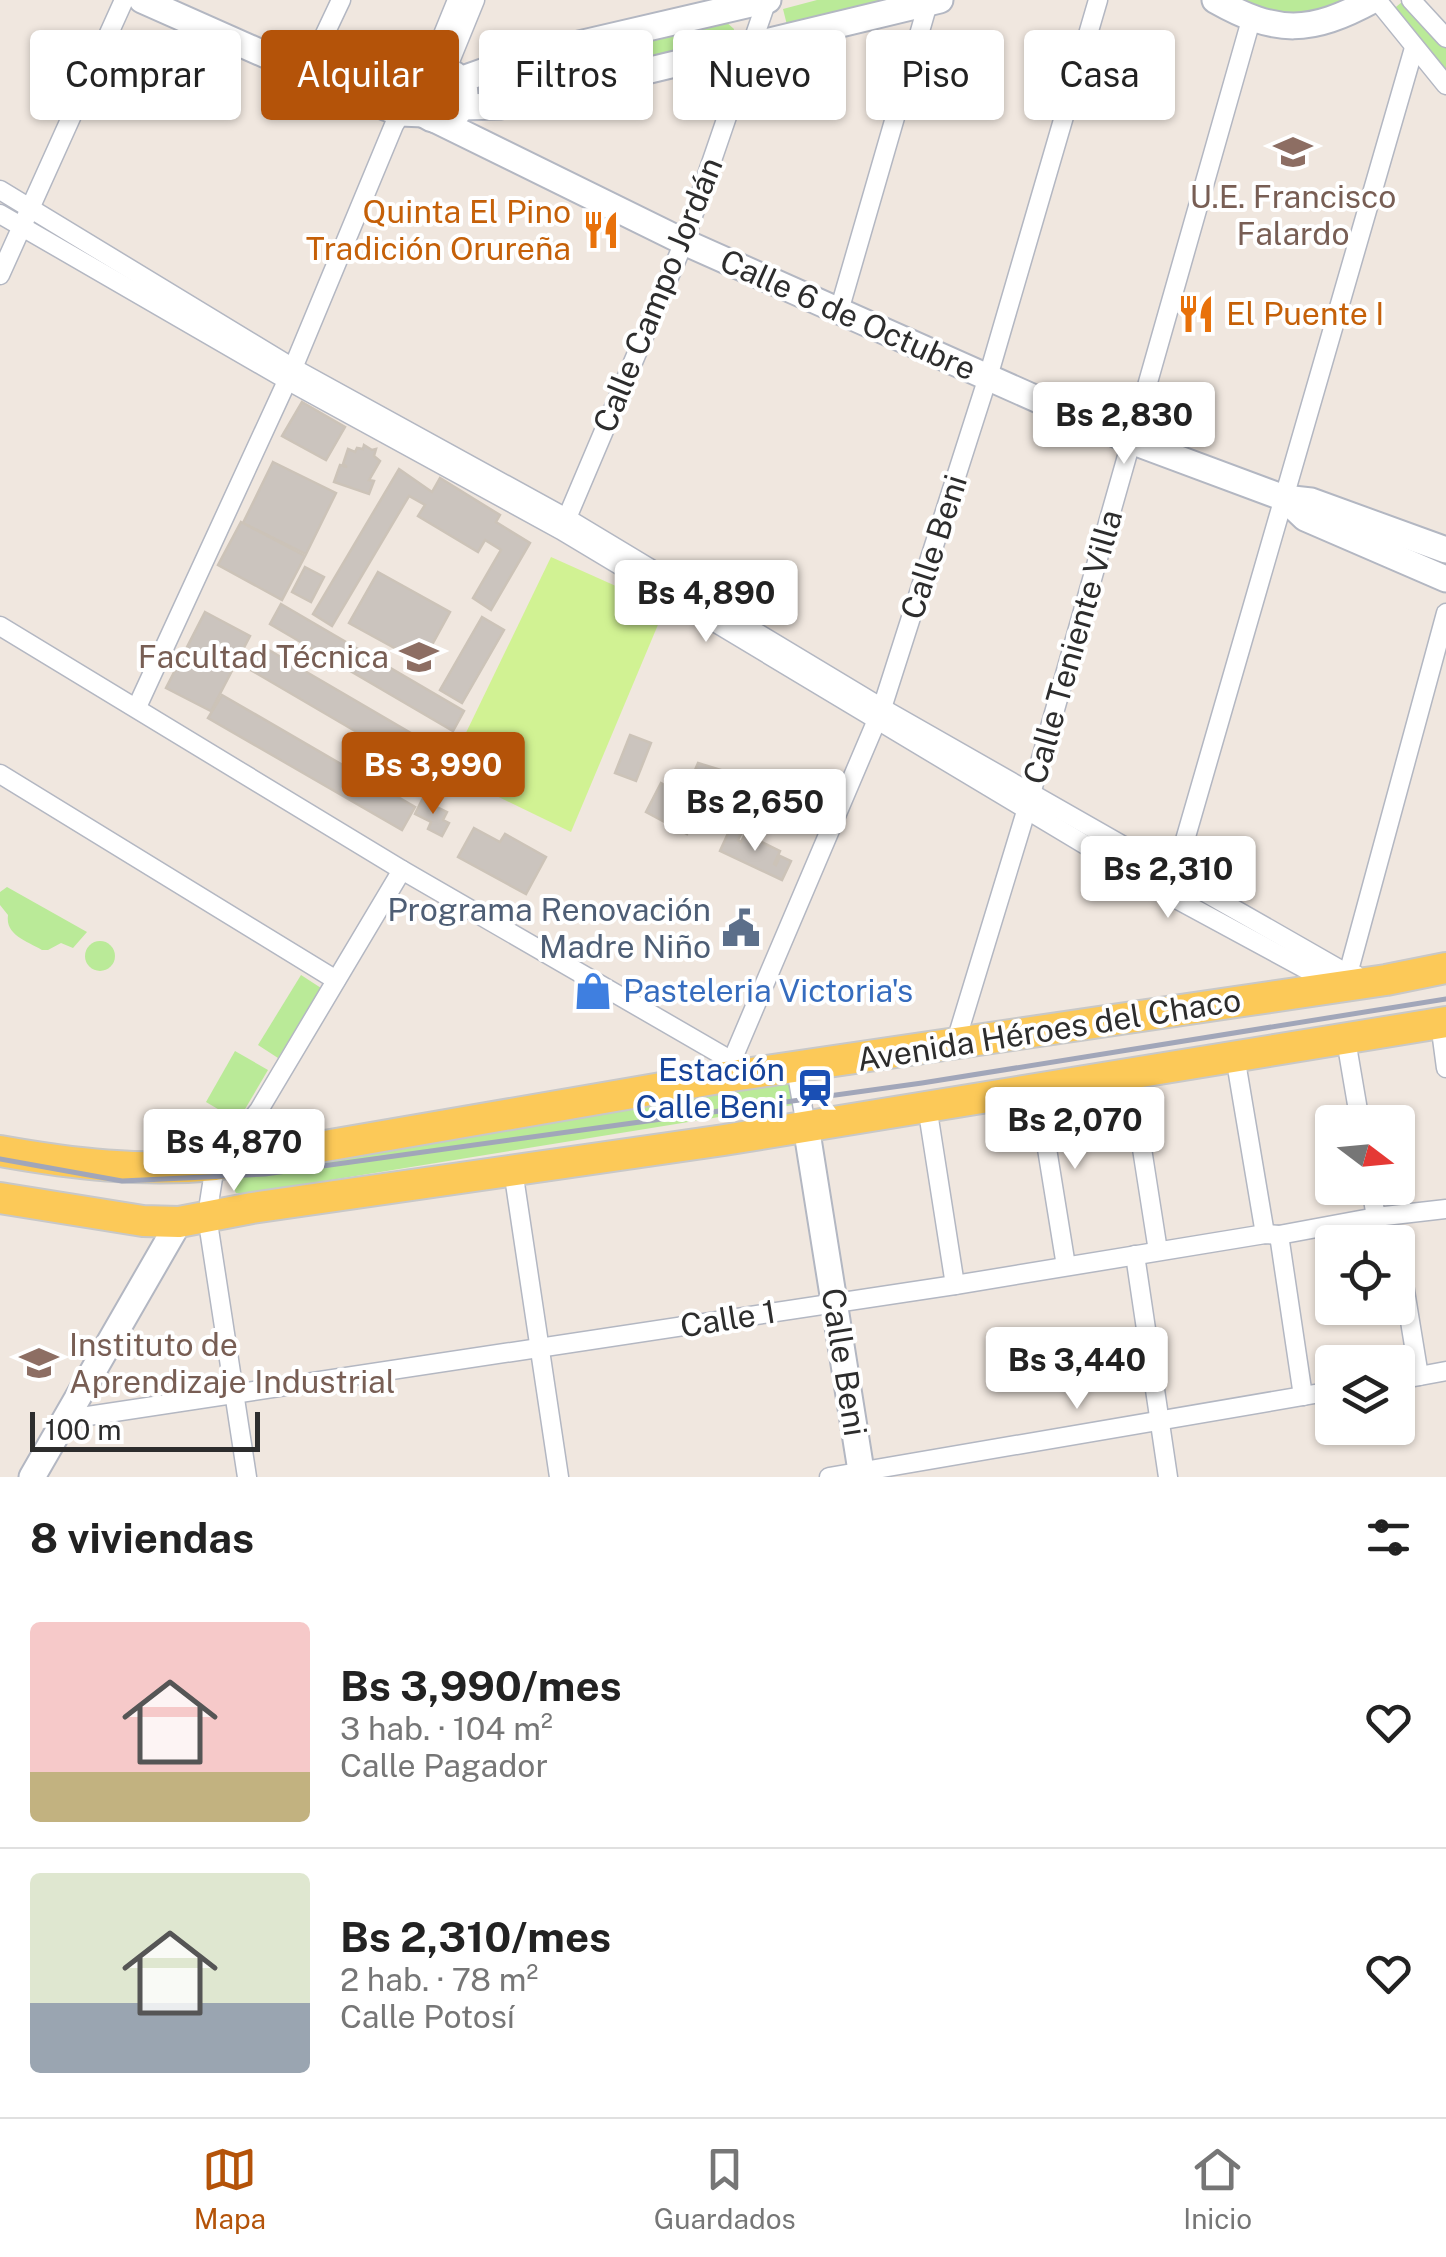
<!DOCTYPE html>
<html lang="es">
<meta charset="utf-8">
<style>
:root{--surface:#fff;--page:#f6f6f6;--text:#222;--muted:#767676;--line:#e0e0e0;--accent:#b45309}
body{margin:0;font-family:"Public Sans",sans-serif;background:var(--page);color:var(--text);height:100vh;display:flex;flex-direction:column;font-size:38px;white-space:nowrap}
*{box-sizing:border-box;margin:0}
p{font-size:32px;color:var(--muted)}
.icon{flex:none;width:55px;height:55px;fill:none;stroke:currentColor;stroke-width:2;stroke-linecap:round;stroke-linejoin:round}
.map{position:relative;height:1477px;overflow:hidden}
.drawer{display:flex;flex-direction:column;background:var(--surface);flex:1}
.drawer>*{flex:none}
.guide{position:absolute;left:30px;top:30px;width:1388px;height:90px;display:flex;gap:20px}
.needle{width:65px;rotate:106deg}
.controls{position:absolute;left:1315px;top:1105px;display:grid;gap:20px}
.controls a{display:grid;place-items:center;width:100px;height:100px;border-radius:10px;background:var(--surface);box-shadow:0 2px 8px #0004;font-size:50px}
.scale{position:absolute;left:30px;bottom:25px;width:230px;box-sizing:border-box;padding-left:10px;border:5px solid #2d2d2d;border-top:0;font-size:28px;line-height:35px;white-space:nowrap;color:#2d2d2d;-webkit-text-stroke:8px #fff;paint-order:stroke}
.price{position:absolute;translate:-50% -85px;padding:0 22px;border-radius:10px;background:#fff;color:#222;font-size:32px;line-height:65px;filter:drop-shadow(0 2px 5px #0008)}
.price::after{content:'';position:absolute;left:50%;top:60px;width:30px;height:22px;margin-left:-15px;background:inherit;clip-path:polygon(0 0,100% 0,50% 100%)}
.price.current{background:var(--accent);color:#fff}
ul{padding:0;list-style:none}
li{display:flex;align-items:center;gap:30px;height:250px;padding:0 30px}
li+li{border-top:2px solid var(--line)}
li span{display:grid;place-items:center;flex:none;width:280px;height:200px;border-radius:10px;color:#555}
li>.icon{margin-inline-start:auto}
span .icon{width:120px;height:120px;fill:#fffc;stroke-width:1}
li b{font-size:42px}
h2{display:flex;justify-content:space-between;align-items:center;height:120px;padding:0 30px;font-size:42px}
.chip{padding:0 35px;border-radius:10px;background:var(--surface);box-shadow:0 2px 8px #0004;font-size:35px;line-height:90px}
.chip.current{background:var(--accent);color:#fff}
.menu{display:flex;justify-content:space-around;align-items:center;height:140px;border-top:2px solid var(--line);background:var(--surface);font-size:28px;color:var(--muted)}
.menu a{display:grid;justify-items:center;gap:5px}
.menu .current{color:var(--accent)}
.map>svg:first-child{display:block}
.green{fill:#baea98}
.pitch{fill:#d1f293}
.building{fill:#cbc4be;stroke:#ccc3b8;stroke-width:2.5}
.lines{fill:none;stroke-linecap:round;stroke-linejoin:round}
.street-casing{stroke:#b3b7c2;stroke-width:21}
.secondary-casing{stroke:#b3b7c2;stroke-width:29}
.primary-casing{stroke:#c8c8c8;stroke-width:34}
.street{stroke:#fff;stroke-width:18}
.secondary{stroke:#fff;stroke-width:25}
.primary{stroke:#fcc958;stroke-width:30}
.rail{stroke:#a1a6b9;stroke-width:5}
.labels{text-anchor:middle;stroke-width:8;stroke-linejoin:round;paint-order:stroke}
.education-label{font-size:32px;fill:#785e54;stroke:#fff}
.food-label{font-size:32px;fill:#c56008;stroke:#fff;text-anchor:end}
.street-label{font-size:32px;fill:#2d2d2d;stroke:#fff}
.service-label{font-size:32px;fill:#4e5e75;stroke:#fff;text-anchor:end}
.shop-label{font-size:32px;fill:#366cbe;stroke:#fff;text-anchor:start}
.transit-label{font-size:32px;fill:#164399;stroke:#fff;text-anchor:end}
</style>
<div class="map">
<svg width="1446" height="1477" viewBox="0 0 1446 1477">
<rect width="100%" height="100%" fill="#f0e7df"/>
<!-- green -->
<g class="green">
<path d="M817,0H902L788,29L783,9Z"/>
<path d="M1227,0H1361L1291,21Z"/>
<path d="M1402,2L1446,48V70L1391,11Z"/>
<path d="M724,20L734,29L733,38L494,99L486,90L489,78Z"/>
<circle cx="444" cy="93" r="17"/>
<path d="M7,887L87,932L73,948L61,943L48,950H42C27,941 5,935 8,915L0,905V892Z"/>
<circle cx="100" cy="956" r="15"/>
<path d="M301,975L321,988L278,1058L258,1045Z"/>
<path d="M235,1051L268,1070L238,1121L206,1102Z"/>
<path d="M792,1080L795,1088L793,1105L245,1194L236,1193L231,1184L234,1169Z"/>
</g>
<!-- pitch -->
<path class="pitch" d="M551,557L665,608L571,832L447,772Z"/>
<!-- building -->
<g class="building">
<path d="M302,402L345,427L326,460L282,436Z"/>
<path d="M364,445L372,450L376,449L374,456L380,461L369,480L374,481L369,494L334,482L340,465L347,467L343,464L348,449L355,452L357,448L363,449Z"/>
<path d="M273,462L336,493L306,554L243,523Z"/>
<path d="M399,469L432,492L440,478L500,515L496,522L530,543L491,610L473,598L501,550L485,540L478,552L418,516L425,505L409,496L332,626L313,614Z"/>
<path d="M241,522L305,556L282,600L218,565Z"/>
<path d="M305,567L324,577L311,602L292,592Z"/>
<path d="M378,572L450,612L422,663L349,623Z"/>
<path d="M281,604L464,711L453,731L270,624Z"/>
<path d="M205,612L250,636L211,711L166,688Z"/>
<path d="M482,617L504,630L462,703L440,690Z"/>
<path d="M262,646L445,753L432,776L249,669Z"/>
<path d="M222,695L415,807L402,830L208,718Z"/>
<path d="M630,735L651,743L636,781L615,773Z"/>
<path d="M698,763L721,770L718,776L752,788L751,791L757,794L749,815L715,805L710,796L687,789Z"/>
<path d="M661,783L702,805L687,834L646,812Z"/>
<path d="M422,800L447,812L443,820L449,823L442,836L428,829L431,822L415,814Z"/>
<path d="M474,828L500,842L505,834L546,857L526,894L458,857Z"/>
<path d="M730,829L741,834L738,840L741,842L745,834L780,851L774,864L776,865L780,856L791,861L782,880L720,851Z"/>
</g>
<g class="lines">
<!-- street casing -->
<g class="street-casing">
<g id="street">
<path d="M1377,0L1446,85"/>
<path d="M1411,0L1446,38"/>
<path d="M446,71L475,0"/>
<path d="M306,74L341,0"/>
<path d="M427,74L457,0"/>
<path d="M0,190L293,368L568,519L882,708L1348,974L1356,975"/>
<path d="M0,214L287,380L561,530L1169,895L1337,986L1348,974L1446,613"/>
<path d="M0,275L124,0"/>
<path d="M839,311L929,0"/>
<path d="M564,525L684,242L767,0"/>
<path d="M0,626L402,870L739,1065"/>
<path d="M137,707L293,368L394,125L415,91"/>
<path d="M0,774L336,980"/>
<path d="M1172,885L1414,48"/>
<path d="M1440,1023L1446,1068"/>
<path d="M1346,1040L1360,1122"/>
<path d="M956,1041L1027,808L1251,20"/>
<path d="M1235,1056L1265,1234"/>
<path d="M796,1069L806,1126"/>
<path d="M1130,1072L1158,1251"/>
<path d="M725,1077L882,708L988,377L1098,0"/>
<path d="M1037,1087L1066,1266"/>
<path d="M927,1106L955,1285"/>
<path d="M513,1170L559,1477"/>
<path d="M1371,1188L1376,1217"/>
<path d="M1279,1235L1303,1396"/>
<path d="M1398,1248L1419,1376"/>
<path d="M1135,1255L1168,1477"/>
<path d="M1398,1380L1446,1371"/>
<path d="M68,1419L955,1285L1265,1234L1279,1235L1376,1217L1446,1209"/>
<path d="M247,1477L207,1216L215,1165L259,1110L402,870"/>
<path d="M829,1477L1332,1391"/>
</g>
</g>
<!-- secondary casing -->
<g class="secondary-casing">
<g id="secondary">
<path d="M142,0L372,102L400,113L424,114"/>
<path d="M1215,0C1277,35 1310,34 1373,0"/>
<circle cx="440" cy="95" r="25"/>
<path d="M460,80L527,56L768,0"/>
<path d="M462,107L501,106L940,0"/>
<path d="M436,120L684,242L1131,441L1284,498L1311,501L1446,550"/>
<path d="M1284,498L1305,518L1446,579"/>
<path d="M806,1126L862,1477"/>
<path d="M32,1477L179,1222"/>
</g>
</g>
<!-- primary casing -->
<g class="primary-casing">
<g id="primary">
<path d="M0,1151C73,1164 141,1172 215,1165L725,1077L1386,980L1446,968"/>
<path d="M0,1198L143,1221L179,1222L252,1208L724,1140L1446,1022"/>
</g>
</g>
<!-- street -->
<use href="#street" class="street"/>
<!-- secondary -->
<use href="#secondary" class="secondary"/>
<!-- primary -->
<use href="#primary" class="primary"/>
<!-- rail -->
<path class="rail" d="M0,1159L122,1181L265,1174L922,1083L1446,999"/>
</g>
<!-- icons -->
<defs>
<g id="school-bare" transform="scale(3)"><path d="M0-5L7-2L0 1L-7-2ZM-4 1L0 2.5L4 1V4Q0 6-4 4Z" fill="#8d6e63" stroke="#fff" stroke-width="2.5" paint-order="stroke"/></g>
<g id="restaurant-bare" transform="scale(3)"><path d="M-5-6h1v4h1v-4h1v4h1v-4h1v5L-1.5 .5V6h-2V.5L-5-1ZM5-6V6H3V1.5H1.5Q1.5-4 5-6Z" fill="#e8710a" stroke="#fff" stroke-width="2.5" paint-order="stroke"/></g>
<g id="university-bare" transform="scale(3)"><path d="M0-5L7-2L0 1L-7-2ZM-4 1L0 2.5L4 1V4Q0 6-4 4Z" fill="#8d6e63" stroke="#fff" stroke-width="2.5" paint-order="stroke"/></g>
<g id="civic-bare" transform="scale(3)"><path d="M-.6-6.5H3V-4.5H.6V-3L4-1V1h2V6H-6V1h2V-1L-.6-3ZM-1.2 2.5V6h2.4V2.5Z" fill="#5c6f8a" stroke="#fff" stroke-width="2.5" paint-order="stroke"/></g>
<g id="shop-bare" transform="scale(3)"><path d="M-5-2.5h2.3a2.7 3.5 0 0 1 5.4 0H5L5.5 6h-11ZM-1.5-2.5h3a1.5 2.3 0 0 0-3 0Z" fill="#3f7fe0" stroke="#fff" stroke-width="2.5" paint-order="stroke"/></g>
<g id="station-bare" transform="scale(3)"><path d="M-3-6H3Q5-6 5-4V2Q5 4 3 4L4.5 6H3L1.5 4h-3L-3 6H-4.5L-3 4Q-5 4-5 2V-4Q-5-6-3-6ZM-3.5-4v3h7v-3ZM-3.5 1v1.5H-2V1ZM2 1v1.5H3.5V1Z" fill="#1a4fb4" stroke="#fff" stroke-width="2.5" paint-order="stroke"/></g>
</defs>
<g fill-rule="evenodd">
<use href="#school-bare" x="1293" y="152"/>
<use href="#restaurant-bare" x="601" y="230"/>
<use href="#restaurant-bare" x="1196" y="314"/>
<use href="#university-bare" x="419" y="657"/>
<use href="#civic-bare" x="741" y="928"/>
<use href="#shop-bare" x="593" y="991"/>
<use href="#station-bare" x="815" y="1088"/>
<use href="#university-bare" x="39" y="1363"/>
</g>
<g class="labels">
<!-- education labels -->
<g class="education-label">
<text x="1293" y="208">U.E. Francisco<tspan x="1293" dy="37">Falardo</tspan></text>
<text x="389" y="668" text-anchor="end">Facultad Técnica</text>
<text x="69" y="1356" text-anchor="start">Instituto de<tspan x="69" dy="37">Aprendizaje Industrial</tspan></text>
</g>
<!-- food labels -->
<g class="food-label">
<text x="571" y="223">Quinta El Pino<tspan x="571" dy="37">Tradición Orureña</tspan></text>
<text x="1226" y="325" text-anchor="start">El Puente I</text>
</g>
<!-- street labels -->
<g class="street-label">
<text transform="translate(658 295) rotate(-68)" y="11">Calle Campo Jordán</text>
<text transform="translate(848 315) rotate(24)" y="11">Calle 6 de Octubre</text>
<text transform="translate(934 547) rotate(-72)" y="11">Calle Beni</text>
<text transform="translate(1073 647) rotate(-74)" y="11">Calle Teniente Villa</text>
<text transform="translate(1049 1030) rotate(-9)" y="11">Avenida Héroes del Chaco</text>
<text transform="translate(728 1319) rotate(-9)" y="11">Calle 1</text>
<text transform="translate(844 1362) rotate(81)" y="11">Calle Beni</text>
</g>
<!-- service labels -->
<g class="service-label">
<text x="711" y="921">Programa Renovación<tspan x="711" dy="37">Madre Niño</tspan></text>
</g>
<!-- shop labels -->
<g class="shop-label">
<text x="623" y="1002">Pasteleria Victoria's</text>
</g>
<!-- transit labels -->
<g class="transit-label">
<text x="785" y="1081">Estación<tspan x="785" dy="37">Calle Beni</tspan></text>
</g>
</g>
</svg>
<div class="controls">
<a><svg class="needle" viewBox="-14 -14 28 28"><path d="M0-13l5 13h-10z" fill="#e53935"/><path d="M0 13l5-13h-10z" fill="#767676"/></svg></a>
<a><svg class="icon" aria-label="locate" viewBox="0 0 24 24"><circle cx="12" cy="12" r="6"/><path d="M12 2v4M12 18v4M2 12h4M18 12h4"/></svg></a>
<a><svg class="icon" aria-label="layers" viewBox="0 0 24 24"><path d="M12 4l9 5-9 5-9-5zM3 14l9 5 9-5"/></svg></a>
</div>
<div class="scale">100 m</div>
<b class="price" style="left:1124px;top:467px">Bs 2,830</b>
<b class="price" style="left:706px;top:645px">Bs 4,890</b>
<b class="price current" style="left:433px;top:817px">Bs 3,990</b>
<b class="price" style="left:755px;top:854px">Bs 2,650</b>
<b class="price" style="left:1168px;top:921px">Bs 2,310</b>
<b class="price" style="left:1075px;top:1172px">Bs 2,070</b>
<b class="price" style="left:234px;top:1194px">Bs 4,870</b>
<b class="price" style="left:1077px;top:1412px">Bs 3,440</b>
<div class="guide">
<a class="chip">Comprar</a>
<a class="chip current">Alquilar</a>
<a class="chip">Filtros</a>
<a class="chip">Nuevo</a>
<a class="chip">Piso</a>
<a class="chip">Casa</a>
</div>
</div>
<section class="drawer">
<h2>8 viviendas<svg class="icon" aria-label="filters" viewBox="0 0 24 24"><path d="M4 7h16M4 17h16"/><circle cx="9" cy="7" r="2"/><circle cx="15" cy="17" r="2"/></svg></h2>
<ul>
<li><span style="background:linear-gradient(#f6c9c9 75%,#c2b280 0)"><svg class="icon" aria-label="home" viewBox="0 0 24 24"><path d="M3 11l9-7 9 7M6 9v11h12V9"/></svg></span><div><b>Bs 3,990/mes</b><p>3 hab. · 104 m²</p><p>Calle Pagador</p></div><svg class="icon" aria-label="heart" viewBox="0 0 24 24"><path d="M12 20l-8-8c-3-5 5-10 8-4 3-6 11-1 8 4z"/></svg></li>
<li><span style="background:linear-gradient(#dfe7d0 65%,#9aa5b1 0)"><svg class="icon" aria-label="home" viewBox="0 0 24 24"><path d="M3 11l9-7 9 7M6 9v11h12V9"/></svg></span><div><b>Bs 2,310/mes</b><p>2 hab. · 78 m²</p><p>Calle Potosí</p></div><svg class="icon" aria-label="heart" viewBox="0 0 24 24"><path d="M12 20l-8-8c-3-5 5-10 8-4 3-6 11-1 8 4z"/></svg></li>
</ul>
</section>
<nav class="menu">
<a class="current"><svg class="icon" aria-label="map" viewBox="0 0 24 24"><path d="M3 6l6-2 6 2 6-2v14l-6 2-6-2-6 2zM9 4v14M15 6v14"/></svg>Mapa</a>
<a><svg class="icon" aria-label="saved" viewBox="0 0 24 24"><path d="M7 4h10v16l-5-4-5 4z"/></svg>Guardados</a>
<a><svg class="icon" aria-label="home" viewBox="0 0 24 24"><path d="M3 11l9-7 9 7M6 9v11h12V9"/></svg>Inicio</a>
</nav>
